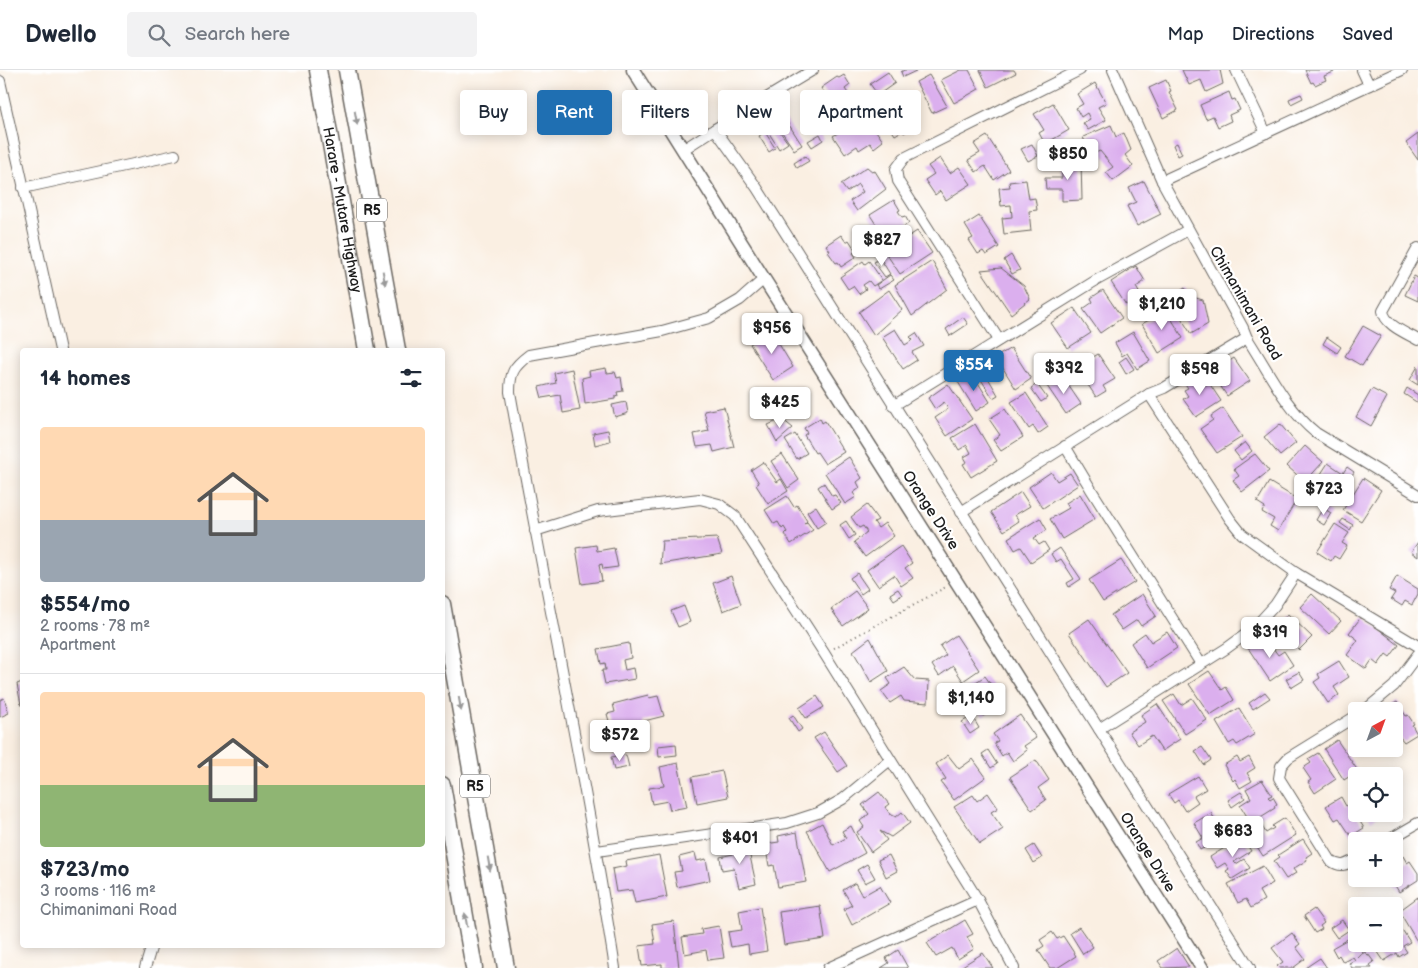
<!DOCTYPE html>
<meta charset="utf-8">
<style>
:root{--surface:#fff;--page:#f2f2f3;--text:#1f2937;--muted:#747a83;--line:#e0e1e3;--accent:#1f6fb2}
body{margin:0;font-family:"Balsamiq Sans",sans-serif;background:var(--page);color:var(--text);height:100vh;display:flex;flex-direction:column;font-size:19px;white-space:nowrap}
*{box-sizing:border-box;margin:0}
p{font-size:16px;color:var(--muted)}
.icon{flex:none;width:28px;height:28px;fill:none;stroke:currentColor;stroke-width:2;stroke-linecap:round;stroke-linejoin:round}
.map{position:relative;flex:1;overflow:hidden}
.sheet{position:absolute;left:20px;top:278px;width:425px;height:600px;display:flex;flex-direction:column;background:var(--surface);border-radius:5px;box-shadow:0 2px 12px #0003}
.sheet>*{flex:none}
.banner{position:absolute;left:460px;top:20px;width:475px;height:45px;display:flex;gap:10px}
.needle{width:32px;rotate:41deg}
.buttons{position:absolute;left:1348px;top:632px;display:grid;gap:10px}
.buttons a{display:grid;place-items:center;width:55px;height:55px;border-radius:5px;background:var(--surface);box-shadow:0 2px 12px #0003;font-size:25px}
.price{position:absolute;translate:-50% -42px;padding:0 11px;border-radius:5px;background:#fff;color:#222;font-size:16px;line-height:32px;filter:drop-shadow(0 1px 2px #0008)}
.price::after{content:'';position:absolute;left:50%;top:30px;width:15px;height:11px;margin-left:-8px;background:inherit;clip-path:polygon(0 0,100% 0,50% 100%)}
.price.active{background:var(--accent);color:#fff}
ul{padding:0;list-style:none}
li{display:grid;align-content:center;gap:10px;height:265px;padding:0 20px}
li+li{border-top:1px solid var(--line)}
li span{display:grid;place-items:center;height:155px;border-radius:5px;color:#555}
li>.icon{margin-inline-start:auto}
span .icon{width:90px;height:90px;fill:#fffc;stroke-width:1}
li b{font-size:21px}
h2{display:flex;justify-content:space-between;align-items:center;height:60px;padding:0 20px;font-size:21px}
.chip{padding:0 18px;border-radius:5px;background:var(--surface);box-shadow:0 2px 12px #0003;font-size:18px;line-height:45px}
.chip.active{background:var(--accent);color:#fff}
header{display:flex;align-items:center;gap:30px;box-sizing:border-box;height:70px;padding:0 25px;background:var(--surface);border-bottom:1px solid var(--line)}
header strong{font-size:24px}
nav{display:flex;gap:28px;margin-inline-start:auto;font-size:18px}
.search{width:350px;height:45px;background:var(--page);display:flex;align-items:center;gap:12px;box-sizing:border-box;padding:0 18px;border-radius:5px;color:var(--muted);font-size:19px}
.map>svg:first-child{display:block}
.building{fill:#dbafee}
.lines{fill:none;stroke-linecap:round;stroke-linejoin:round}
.minor-casing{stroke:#6a6661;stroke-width:12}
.tertiary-casing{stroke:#6a6661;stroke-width:15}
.trunk-casing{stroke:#6a6661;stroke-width:19}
.path{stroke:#6a6661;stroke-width:2;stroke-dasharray:1 4;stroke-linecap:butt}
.minor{stroke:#fff;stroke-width:10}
.tertiary{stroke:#fff;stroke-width:12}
.trunk{stroke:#fff;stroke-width:16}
.oneway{fill:#999}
.labels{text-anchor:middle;stroke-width:4.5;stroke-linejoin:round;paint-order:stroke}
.shield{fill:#fff;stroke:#606060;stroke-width:1}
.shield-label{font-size:14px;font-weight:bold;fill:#1c1c1c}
.street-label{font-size:15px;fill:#1c1c1c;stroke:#fff}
</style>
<header>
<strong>Dwello</strong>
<div class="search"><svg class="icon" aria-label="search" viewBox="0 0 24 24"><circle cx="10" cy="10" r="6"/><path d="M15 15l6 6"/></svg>Search here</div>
<nav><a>Map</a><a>Directions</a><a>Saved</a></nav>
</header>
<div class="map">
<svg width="1418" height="898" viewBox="0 0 1418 898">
<rect width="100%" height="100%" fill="#fff"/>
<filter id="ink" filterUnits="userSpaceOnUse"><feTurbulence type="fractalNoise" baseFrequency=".02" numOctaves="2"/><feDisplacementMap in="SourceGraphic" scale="10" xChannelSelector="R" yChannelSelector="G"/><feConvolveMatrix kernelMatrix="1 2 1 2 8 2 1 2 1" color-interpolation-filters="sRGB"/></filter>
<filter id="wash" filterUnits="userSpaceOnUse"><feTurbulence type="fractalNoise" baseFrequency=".0096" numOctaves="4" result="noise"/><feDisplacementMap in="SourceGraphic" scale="20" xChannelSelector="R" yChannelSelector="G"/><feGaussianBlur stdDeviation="1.12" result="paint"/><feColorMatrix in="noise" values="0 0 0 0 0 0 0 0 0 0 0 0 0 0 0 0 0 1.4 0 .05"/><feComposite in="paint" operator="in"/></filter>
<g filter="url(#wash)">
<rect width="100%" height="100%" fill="#faefe2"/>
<g id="blocks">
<!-- building -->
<g class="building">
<path d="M904,0H918L903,7L901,2Z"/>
<path d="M961,0H969L979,19L954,33L941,10Z"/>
<path d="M980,0H1014L1016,3L988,17Z"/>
<path d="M1182,0H1220L1223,14L1206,22L1201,10L1189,15Z"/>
<path d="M1305,0H1333L1334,2L1324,6L1326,10L1315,15L1313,12L1311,13Z"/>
<path d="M888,2L895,13L878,25L870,14Z"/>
<path d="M844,5L850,15L845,19L857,36L840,47L821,18L837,7L839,8Z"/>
<path d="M929,5L947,36L932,43L916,12Z"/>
<path d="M1166,10L1171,21L1169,22L1178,40L1163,48L1149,18Z"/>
<path d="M1095,13L1106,33L1098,37L1106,50L1088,60L1083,53L1090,49L1087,43L1081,47L1076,38L1083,34L1077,24Z"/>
<path d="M1229,22L1232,30L1235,29L1240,40L1229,45L1231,51L1218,57L1213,46L1206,49L1200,35Z"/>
<path d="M1301,24L1303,28L1291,34L1289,29Z"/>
<path d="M1053,33L1069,60L1045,74L1039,63L1044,60L1034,44Z"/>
<path d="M900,36L902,40L907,36L917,50L910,56L912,58L904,63L902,61L895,65L885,50L893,44L892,41Z"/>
<path d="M863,42L883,71L874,78L870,73L859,80L857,76L845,84L833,66L854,53L852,50Z"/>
<path d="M784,47L802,75L794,80L776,53Z"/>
<path d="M775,55L788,73L779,79L767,60Z"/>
<path d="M1111,55L1116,67L1124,63L1131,80L1125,85L1133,96L1113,111L1106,102L1113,97L1100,81L1090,85L1083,67Z"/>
<path d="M765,62L775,78L769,82L759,66Z"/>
<path d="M820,64L823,70L812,77L808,71Z"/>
<path d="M1418,64V90L1406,73Z"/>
<path d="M987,66L1009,100L994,110L985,96L976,102L968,90L980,83L974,74Z"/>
<path d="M1177,73L1182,84L1178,86L1173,75Z"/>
<path d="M1032,74L1038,86L1028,91L1021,79Z"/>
<path d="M805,86L809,91L797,98L794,93Z"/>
<path d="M940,88L950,103L959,97L971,114L946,130L940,121L935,125L925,110L934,104L928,96Z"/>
<path d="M1061,91H1081L1082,130L1062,131V119H1046L1045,108H1062Z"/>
<path d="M867,97L873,102L875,101L886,119L857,141L850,131L863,122L858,114L847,122L841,114Z"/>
<path d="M1026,110L1029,129L1035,128L1037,140L1029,141L1031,161L1004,164L1002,148L1012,147L1011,135L1001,136L999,118L1010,117L1009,112Z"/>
<path d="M1144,111L1161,144L1137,156L1127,136L1136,132L1129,118Z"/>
<path d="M894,130L900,140L898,141L902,147L905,146L909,153L885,169L880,162L882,160L880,158L879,159L870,145Z"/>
<path d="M979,146L999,177L986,185L983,181L978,184L969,170L973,168L965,155Z"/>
<path d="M917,161L932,183L900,204L885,182Z"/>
<path d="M841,165L846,172L849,170L856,181L853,183L856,187L841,197L838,192L836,193L828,182L830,181L826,175Z"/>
<path d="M1011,185L1020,200L1012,204L1004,190Z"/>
<path d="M880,188L890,204L885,207L874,192Z"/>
<path d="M863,191L865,194L869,191L882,210L873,216L869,211L863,215L866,219L859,224L853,216L848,219L840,207Z"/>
<path d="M932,191L947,219L912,246L895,215Z"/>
<path d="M1136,196L1145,211L1136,217L1141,226L1126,235L1111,212Z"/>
<path d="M1001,198L1024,216L1030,229L1011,244L981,200Z"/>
<path d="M890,205L894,210L879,219L876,215Z"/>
<path d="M1414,206L1418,208V231L1405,225Z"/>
<path d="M1185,218L1188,224L1177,230L1174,225Z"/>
<path d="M889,220L902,240L874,265L859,242Z"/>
<path d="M1103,220L1122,248L1100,263L1083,239L1093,232L1091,228Z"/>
<path d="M1152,221L1158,230L1149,236L1143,227Z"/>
<path d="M1189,226L1203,230L1208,254L1191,264L1174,236Z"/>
<path d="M1141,231L1146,238L1132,247L1128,240Z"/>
<path d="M1074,238L1091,263L1068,278L1051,253Z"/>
<path d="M1166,240L1183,268L1159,283L1142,254Z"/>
<path d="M963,247L968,254L950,266L946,259Z"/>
<path d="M1363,256L1381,266L1362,296L1345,286Z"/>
<path d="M895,259L905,275L913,270L910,267L916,263L924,276L912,282L917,290L903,299L882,267Z"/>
<path d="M771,261L793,297L773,310L750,274Z"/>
<path d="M1133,262L1150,291L1137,299L1127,283L1122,286L1115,273Z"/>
<path d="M1327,267L1341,277L1337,283L1323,274Z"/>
<path d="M1011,278L1031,309L1016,319L996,287Z"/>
<path d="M1098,284L1115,309L1103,316L1106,321L1096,327L1077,298Z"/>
<path d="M1126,287L1134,299L1126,304L1119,292Z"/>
<path d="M1234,288L1250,311L1227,326L1212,303Z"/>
<path d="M1418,296V315L1410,310Z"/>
<path d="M606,298L607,303L615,302L617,308L621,307L623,321L617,322L618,326L615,327V329L585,334L582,308L590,306L589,301Z"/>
<path d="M572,299L580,340L563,343L560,325L542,328L539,317L556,313L554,303Z"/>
<path d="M984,301L998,325L993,328L978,305Z"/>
<path d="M972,303L990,332L976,341L958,312Z"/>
<path d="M1195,304L1203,316L1209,313L1221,331L1196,347L1183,329L1188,326L1184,320L1188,318L1183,311Z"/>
<path d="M1062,306L1081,334L1066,344L1047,316Z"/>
<path d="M948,314L972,349L947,366L935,348L948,339L944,332L935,339L928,328Z"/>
<path d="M1037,314L1047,328L1041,332L1031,318Z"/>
<path d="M1407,318L1418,325V333L1404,324Z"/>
<path d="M1372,319L1387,327L1371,356L1356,347Z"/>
<path d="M1026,323L1048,357L1038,364L1033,356L1029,359L1011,332Z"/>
<path d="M626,332L628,343L615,347L612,335Z"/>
<path d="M724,337L734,377L714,382L712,375L697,377L694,364L709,361L704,341Z"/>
<path d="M1223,338L1242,367L1217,383L1200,359L1213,350L1211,346Z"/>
<path d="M1005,339L1023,367L1001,381L993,370L1000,365L989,349Z"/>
<path d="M820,348L822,353L825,351L844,382L825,394L817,382L815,383L804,365L807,363L804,358Z"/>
<path d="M782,349L793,358L777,372L768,355Z"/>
<path d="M975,354L997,391L971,407L963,394L967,392L964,387L971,383L967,375L959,380L952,368Z"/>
<path d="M1280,354L1296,373L1280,386L1264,367Z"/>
<path d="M608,360L610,371L595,375L593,363Z"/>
<path d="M795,364L807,383L797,389L785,370Z"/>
<path d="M1245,372L1252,381L1241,390L1234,381Z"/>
<path d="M1305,376L1323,392L1305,412L1287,396Z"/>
<path d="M782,384L799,410L788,418L771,391Z"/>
<path d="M1255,384L1269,401L1242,422L1233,410L1239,406L1234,399Z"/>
<path d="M849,387L862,408L857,412L860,418L853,423L856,427L845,434L825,403Z"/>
<path d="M763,392L777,412L781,409L788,421L768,434L756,415L759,413L751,400Z"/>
<path d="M1328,393L1343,403L1347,397L1354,402L1335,434L1327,429L1333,419L1317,410Z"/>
<path d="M1051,402L1057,411L1070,403L1078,415L1043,438L1029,417Z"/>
<path d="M1363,408L1381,420L1361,451L1343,440Z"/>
<path d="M1269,412L1297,429L1278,461L1270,456L1274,449L1262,442L1265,437L1257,432Z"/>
<path d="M824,413L832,426L835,425L841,433L832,439L818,417Z"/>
<path d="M1021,422L1030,436L1015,445L1019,451L1004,461L991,442Z"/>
<path d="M1080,424L1095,449L1062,469L1050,449L1069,438L1066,433Z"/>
<path d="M787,426L794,437L797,435L807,451L804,454L807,452L813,460L791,474L785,464L787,462L784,457L782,459L778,452L774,454L765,440Z"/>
<path d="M867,435L878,450L874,452L878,458L885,453L894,466L865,487L854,472L867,462L863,456L859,458L851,447Z"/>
<path d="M816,436L826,452L817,458L807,442Z"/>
<path d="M1323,438L1331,443L1324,455L1316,450Z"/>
<path d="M1040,448L1047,460L1034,468L1039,475L1044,472L1049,480L1031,492L1021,477L1015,480L1008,468Z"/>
<path d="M1343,449L1353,455L1350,460L1340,453Z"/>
<path d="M846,451L855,465L849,469L840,455Z"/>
<path d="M1335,454L1349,463L1342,473L1347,476L1339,489L1334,486L1331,491L1317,482Z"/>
<path d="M717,468L722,484L660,494L662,471Z"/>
<path d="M1418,472V487L1411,482Z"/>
<path d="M596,475L597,481L614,478L618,497L603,499L602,494L599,495L602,511L582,514L576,478Z"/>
<path d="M901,476L912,493L905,498L913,508L901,516L894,505L878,516L867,500Z"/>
<path d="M1060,478L1081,509L1069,517L1067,513L1074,509L1061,489L1056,492L1051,484Z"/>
<path d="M1121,490L1135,512L1103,532L1089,510Z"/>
<path d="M857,503L868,519L861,524L850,508Z"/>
<path d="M731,506L741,534L723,541L713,513Z"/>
<path d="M1397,506L1418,519V524L1412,535L1405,531L1402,536L1391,529L1395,523L1389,520Z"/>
<path d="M898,519L902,525L894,530L890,524Z"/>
<path d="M855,521L868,538L843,556L831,539Z"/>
<path d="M1142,524L1156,546L1141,556L1137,550L1122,560L1111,545Z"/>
<path d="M1312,524L1341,551L1329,564L1300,537Z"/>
<path d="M684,536L690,552L678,557L671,541Z"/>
<path d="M1288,544L1312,567L1299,580L1289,570L1293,566L1280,553Z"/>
<path d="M1362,546L1399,575L1390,587L1386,584L1378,595L1372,590L1366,599L1347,585L1358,570L1349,563Z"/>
<path d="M1089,549L1127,603L1106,617L1069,563Z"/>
<path d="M1167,562L1177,578L1147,598L1131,573L1145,563L1151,572Z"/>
<path d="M956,565L979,600L963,611L953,596L939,606L932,595L946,585L940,576Z"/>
<path d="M1265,567L1278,585L1284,581L1293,595L1270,611L1248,578Z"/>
<path d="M870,568L888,601L871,612L853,581Z"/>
<path d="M629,573L631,588L623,590L625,600L633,598L635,609L605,614L602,600H606L605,593L601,594L598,579Z"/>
<path d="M1339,591L1349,607L1334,617L1339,625L1328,633L1314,612L1320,608L1318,604Z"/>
<path d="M904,597L915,610L929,611L928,633L904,631L901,626L890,633L881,621L891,614L887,608Z"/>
<path d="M1209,601L1222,620L1226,617L1234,630L1210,645L1189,614Z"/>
<path d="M1299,602L1304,610L1291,618L1286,609Z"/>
<path d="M985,606L995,620L987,626L995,637L983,646L975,634L962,643L952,628Z"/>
<path d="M22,612V635H21L17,614Z"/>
<path d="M1265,622L1270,628L1253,639L1249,633Z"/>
<path d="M1174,624L1181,635L1192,628L1207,650L1185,664L1163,631Z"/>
<path d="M648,625L649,628L658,626L664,646L644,651L642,658L637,660L639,669L621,674L617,660L619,659L618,656L611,658L607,644L615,642L613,634Z"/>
<path d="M817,626L824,637L806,648L799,638Z"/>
<path d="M4,628L9,643L0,647V630Z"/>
<path d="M1397,632L1406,646L1408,645L1414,654L1412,655L1417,664L1404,672L1394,660V641H1387L1390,639L1388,637Z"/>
<path d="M1157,634L1180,669L1162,681L1152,666L1138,675L1129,662L1145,652L1141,645Z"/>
<path d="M1239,638L1255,664L1237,675L1234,671L1229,674L1216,652Z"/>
<path d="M793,645L802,659L798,662L789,648Z"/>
<path d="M1020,645L1036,668L1024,676L1027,680L1013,691L1007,682L1002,686L994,673L998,671L993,664Z"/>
<path d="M972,646L979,658L970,664L962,652Z"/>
<path d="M824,662L847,696L838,702L814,668Z"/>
<path d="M1337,670L1358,701L1344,710L1324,679Z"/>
<path d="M676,674L677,685L659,687L658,676Z"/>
<path d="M1202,677L1211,690L1204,695L1195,681Z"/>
<path d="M988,680L997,694L991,698L982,684Z"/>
<path d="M1318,683L1336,709L1315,723L1308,712L1311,710L1303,698L1311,693L1308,689Z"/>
<path d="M626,685L629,697L614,700L611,687Z"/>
<path d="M948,685L959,699L973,689L986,707L954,730L941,712L946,709L936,694Z"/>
<path d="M1237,687L1240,692L1249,687L1255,698L1247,703L1252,711L1240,718L1235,709L1233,711L1224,695Z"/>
<path d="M1036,690L1049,710L1038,718L1046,730L1032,740L1010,707Z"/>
<path d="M678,693L687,737L670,740L668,731L652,734L649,718L664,716L660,697Z"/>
<path d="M722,701L728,727L697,733L692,707Z"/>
<path d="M1198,706L1206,719L1194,726L1198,732L1185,741L1178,730L1174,733L1168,724Z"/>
<path d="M1262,710L1272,725L1268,727L1270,729L1273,727L1277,734L1274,736L1275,738L1251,753L1240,735L1251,728L1246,719Z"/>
<path d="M1356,715V728L1350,719Z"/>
<path d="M879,722L889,734L885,737L890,744L896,747L902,742L910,753L891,767L880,761L887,770L871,782L857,762L864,757L860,751L869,744L862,735Z"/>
<path d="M1241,722L1245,728L1232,737L1228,730Z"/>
<path d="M988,723L998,738L991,742L1003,759L980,774L954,737L973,725L977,731Z"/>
<path d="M1341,727L1346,736L1349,734L1364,758L1351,766L1339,748L1335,750L1326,736Z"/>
<path d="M1211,743L1225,766L1200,780L1196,772L1203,768L1194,753Z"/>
<path d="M1366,744H1383L1371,751Z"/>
<path d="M1285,748L1296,765L1263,786L1247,761L1260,753L1266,763L1274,758L1272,756Z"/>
<path d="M822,753L833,775L846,768L842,761L851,756L865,783L830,802L807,761Z"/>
<path d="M797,762L806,812L778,817L774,795L769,796L765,774L779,772L778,766Z"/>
<path d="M1242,767L1251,781L1234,792L1236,794L1244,789L1250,798L1232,809L1226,801L1229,799L1225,793L1217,798L1210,787Z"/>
<path d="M1303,769L1312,783L1306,787L1307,790L1293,799L1296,803L1286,809L1274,791L1280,787L1278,785Z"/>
<path d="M747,772L756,814L739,818L734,798L722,800L720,787L733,784L731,775Z"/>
<path d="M1034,775L1042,788L1034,793L1026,780Z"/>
<path d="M695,783L697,791L706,789L710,810L677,817L674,802L682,801L679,787Z"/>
<path d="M659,785L667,827L635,833L632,820L616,822L612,799L627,796L626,791Z"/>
<path d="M889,785L897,801L886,807L878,790Z"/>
<path d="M1403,786L1407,793L1410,791L1418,803V810L1399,822L1391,809H1394V792Z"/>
<path d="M867,794L875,808L865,813L857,800Z"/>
<path d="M1263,796L1273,813L1259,821L1264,830L1251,838L1246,829L1238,833L1228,814Z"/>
<path d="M855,813L862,826L880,816L890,833L852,855L844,839L852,835L843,820Z"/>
<path d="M1418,827V873L1399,841Z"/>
<path d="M820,836L825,869L784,875L779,842Z"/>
<path d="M760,837L767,881L749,884L748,874L731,877L728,862L742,860L739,841Z"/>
<path d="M1314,839L1324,853L1320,856L1322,859L1315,863L1304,846Z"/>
<path d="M965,850L973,864L967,867L974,879L958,889L952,878L936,887L927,873Z"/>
<path d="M1342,850L1349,860L1337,868L1330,858Z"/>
<path d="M674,851L679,898H662V894L642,896L639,876L655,874L652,854Z"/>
<path d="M719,856L724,888L708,890L706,880L685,884L682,867L702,864L701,859Z"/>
<path d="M1079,857L1093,877L1083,884L1070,863Z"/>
<path d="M1396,858L1399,864L1403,861L1410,872L1403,876L1407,882L1399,887L1397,883L1384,891L1375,878L1381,874H1394V860Z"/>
<path d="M1052,862L1057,869L1063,866L1076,886L1057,898H1050L1038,880L1044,876L1040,870Z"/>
<path d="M1292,863L1300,874L1296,877L1305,889L1293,898H1279L1277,896L1283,892L1272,878Z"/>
<path d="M1353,866L1363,882L1357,887L1365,882L1367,885L1368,884L1374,892L1370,895L1372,898H1352L1349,893L1355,890L1353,887L1343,892L1339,885L1337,887L1332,878Z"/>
<path d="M1177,878L1189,897L1163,898L1158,891Z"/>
<path d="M898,880L908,898H881L889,893L886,888Z"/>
<path d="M983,883L993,898H959Z"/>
<path d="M1320,888L1327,898H1305Z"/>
</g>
</g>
</g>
<g filter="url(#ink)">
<use href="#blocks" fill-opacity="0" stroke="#6a6661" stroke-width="1"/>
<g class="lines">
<!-- minor casing -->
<g class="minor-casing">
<g id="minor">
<path d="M1113,0L1162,111L1243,258L1247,268C1268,300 1286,339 1316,363L1418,425"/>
<path d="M1236,0L1266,63"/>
<path d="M1362,0L1369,15"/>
<path d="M0,11L60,280"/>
<path d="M715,59L813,0"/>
<path d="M684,79L715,59L757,118L1250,898"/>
<path d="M1162,111L1402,0"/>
<path d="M23,118L175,85"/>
<path d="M1418,178L1383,241C1385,255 1406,263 1418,270"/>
<path d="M999,270L898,111L896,99L904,88L1080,0"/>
<path d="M1149,324L1230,449L1242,464L1296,503L1418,576"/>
<path d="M893,336L1095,211L1188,160"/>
<path d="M1065,376L1092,421L1201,594"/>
<path d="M961,442L1149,324L1164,318L1247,268"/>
<path d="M535,461L598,441L700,429L719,434L735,446L824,583L978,830L1014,898"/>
<path d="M1364,641L1394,616L1418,584"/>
<path d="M1356,646L1288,688L1281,696L1279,708L1331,791C1341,798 1346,795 1356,789"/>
<path d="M1099,659L1227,578L1253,559L1275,535L1296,503"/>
<path d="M1387,771L1418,753"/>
<path d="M597,781L787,753L818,743L843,729L890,690"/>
<path d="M145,898L152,875"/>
<path d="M615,898C585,705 544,514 510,322C510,303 513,297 529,285L662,261L709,248L740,230L764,209"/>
<path d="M828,898L978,830"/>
</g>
</g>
<!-- tertiary casing -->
<g class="tertiary-casing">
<path id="tertiary" d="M633,0L764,209L1202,898"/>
</g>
<!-- trunk casing -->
<g class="trunk-casing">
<g id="trunk">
<path id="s1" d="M318,0L367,280"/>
<path d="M347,0L397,280"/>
<path d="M442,534L506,898"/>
<path d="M442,715L474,898"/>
</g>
</g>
<!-- path -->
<path class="path" d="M834,578L946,517"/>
<!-- minor -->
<use href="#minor" class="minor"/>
<!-- tertiary -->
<use href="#tertiary" class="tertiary"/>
<!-- trunk -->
<use href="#trunk" class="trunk"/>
</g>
<!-- one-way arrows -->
<defs><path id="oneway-solid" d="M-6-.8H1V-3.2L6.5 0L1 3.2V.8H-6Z" transform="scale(1.25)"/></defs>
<g class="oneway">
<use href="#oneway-solid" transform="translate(356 48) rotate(80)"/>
<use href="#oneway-solid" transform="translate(384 208) rotate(80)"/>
<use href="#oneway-solid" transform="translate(460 634) rotate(80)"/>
<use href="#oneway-solid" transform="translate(489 794) rotate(80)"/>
<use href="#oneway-solid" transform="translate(466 850) rotate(-100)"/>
</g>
</g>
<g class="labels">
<!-- shield labels -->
<g class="shield">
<rect x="357" y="128.5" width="30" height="23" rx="4"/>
<rect x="460" y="704.5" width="30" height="23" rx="4"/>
</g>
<g class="shield-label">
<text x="372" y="145">R5</text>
<text x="475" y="721">R5</text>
</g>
<!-- street labels -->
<g class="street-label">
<text dy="5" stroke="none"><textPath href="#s1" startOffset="142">Harare - Mutare Highway</textPath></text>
<text transform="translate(1246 233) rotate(60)" y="5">Chimanimani Road</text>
<text transform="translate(931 440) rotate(57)" y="5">Orange Drive</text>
<text transform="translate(1148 782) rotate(58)" y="5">Orange Drive</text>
</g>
</g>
</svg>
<div class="buttons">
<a><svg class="needle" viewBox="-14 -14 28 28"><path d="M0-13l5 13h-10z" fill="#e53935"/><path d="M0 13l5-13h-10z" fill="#747a83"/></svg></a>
<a><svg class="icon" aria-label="locate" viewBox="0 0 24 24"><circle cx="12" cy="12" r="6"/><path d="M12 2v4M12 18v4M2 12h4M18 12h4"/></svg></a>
<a>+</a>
<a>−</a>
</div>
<b class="price" style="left:1068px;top:111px">$850</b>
<b class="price" style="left:882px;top:197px">$827</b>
<b class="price" style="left:1162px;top:261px">$1,210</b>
<b class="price" style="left:772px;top:285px">$956</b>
<b class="price active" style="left:974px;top:322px">$554</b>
<b class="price" style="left:1064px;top:325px">$392</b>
<b class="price" style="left:1200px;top:326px">$598</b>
<b class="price" style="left:780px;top:359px">$425</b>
<b class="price" style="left:1324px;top:446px">$723</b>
<b class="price" style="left:1270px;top:589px">$319</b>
<b class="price" style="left:971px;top:655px">$1,140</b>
<b class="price" style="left:620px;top:692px">$572</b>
<b class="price" style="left:1233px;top:788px">$683</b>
<b class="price" style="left:740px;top:795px">$401</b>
<div class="banner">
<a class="chip">Buy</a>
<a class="chip active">Rent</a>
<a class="chip">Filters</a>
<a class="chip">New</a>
<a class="chip">Apartment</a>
</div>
<section class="sheet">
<h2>14 homes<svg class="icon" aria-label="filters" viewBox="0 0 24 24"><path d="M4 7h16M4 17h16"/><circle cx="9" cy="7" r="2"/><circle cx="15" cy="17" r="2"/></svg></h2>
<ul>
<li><span style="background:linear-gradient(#ffd9b3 60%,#9aa5b1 0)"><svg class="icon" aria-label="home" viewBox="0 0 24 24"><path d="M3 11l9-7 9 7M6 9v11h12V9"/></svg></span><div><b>$554/mo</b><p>2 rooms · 78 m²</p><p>Apartment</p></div></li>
<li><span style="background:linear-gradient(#ffd9b3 60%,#8fb573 0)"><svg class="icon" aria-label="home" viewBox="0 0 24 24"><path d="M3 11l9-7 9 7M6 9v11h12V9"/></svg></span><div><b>$723/mo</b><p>3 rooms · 116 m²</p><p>Chimanimani Road</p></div></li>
</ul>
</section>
</div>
